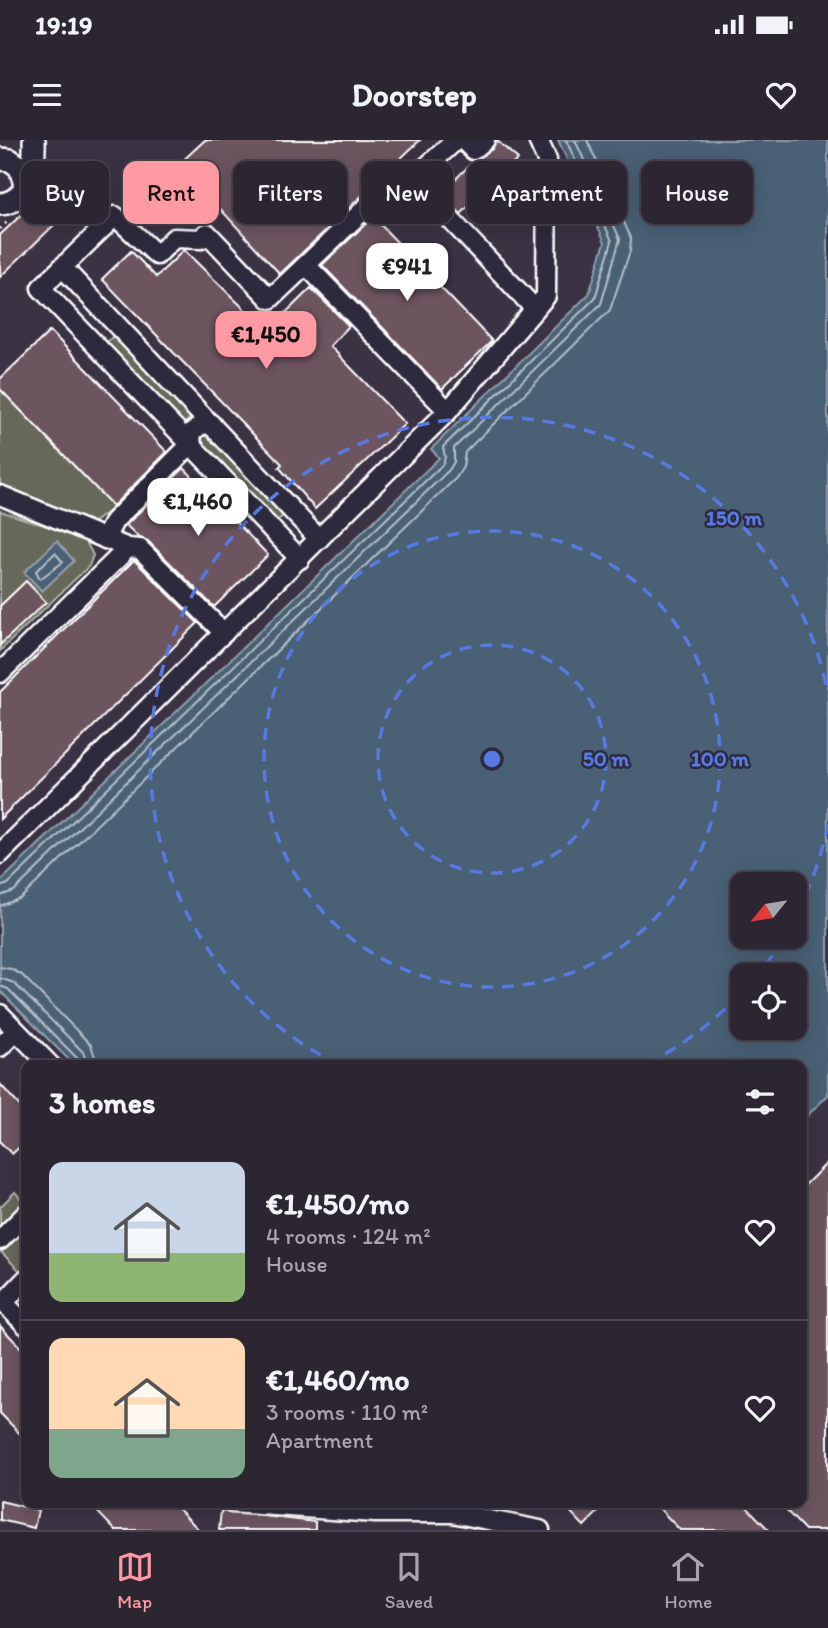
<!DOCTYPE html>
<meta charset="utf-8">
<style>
:root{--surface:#2c2633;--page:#342e3b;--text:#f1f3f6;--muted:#a6a5ac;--line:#48434e;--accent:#ff9aa2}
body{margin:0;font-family:Itim,sans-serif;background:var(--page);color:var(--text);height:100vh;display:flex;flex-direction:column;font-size:26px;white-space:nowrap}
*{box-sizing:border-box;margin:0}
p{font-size:23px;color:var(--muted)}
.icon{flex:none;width:38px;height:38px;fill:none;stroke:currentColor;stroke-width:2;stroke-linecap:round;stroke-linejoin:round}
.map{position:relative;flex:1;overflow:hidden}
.sheet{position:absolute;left:21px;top:920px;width:786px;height:448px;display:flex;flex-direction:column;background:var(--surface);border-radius:14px;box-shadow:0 4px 18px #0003,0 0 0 2px var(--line)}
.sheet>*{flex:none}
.guide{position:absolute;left:21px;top:21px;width:788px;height:63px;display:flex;gap:14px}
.needle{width:46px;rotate:240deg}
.fabs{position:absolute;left:730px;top:732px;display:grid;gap:14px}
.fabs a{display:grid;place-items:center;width:77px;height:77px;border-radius:14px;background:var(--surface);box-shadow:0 4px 18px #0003,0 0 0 2px var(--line);font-size:35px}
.price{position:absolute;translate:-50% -60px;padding:0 16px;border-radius:14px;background:#fff;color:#222;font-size:23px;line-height:46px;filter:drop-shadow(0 2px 4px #0008)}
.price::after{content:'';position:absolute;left:50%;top:42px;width:21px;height:16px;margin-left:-10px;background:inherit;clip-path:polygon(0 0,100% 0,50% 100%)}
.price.current{background:var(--accent);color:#111}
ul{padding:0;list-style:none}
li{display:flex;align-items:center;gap:21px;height:175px;padding:0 28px}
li+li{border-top:2px solid var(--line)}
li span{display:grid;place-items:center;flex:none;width:196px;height:140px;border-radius:14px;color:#555}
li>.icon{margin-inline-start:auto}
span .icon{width:84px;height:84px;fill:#fffc;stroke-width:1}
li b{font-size:30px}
h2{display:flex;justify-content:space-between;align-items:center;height:84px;padding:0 28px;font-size:30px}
.tag{padding:0 24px;border-radius:14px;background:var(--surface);box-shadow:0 4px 18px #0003,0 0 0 2px var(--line);font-size:24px;line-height:63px}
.tag.current{background:var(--accent);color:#111}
.status{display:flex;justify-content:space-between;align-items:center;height:49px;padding:0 35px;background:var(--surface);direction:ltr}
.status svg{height:19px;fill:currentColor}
header{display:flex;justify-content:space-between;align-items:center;height:91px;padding:0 28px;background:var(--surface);font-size:32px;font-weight:800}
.tabs{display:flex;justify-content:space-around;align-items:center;height:98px;border-top:2px solid var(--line);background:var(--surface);font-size:19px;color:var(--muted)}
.tabs a{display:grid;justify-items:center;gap:4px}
.tabs .current{color:var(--accent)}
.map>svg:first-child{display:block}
.green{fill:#66685a;stroke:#b2b4ac;stroke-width:2}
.water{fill:#4a6175;stroke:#92a0ac;stroke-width:2;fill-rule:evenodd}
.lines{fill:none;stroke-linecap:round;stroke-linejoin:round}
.shore{stroke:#b7c0c8;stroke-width:2}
.building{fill:#6d5560;stroke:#fff;stroke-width:2}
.minor-casing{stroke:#fff;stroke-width:23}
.major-casing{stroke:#fff;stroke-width:26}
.path{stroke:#fff;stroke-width:2.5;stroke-dasharray:2 5;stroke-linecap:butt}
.minor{stroke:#2f2a3d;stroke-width:18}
.major{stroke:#2f2a3d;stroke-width:21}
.ring{fill:none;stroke:#567ae2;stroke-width:3.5;stroke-dasharray:12 9}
.centre{fill:#567ae2;stroke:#2f2a3d;stroke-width:3.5}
.ring-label{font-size:21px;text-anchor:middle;font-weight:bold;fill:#567ae2;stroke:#2f2a3d;stroke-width:5;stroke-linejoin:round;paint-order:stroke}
</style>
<div class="status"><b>19:19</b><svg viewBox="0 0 49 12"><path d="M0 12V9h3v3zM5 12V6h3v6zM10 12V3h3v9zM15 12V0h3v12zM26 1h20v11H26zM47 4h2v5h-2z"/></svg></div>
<header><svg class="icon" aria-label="menu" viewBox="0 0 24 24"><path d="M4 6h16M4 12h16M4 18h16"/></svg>Doorstep<svg class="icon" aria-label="heart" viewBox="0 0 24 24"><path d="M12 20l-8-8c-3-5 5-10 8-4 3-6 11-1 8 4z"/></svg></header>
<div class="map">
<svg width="828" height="1390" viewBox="0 0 828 1390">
<rect width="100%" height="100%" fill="#3b3344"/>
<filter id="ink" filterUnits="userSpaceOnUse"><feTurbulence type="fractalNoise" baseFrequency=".0143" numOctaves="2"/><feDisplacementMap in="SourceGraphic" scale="14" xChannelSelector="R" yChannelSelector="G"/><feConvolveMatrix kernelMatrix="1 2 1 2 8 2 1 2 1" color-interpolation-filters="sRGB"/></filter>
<g filter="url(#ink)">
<!-- green -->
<g class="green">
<path d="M114,195L192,276L182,286L104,205Z"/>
<path d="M0,249L114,367L93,383L0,346Z"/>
<path d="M207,293L285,374L275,383L198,303Z"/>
<path d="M0,371L84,398L93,415L89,426L0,511Z"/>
<path d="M15,1052L24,1062L0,1086V1067Z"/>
<path d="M22,1086L26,1089V1131L23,1134L0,1111Z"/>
</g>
<!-- water -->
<g class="water">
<path d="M558,0H828V955L802,981V926H75L0,851V742L439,318L431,309L589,154L605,102ZM742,744H794V796H742ZM742,835H794V887H742Z"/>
<path d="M57,401L74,421L42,451L24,432Z"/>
</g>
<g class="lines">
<!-- shore -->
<g class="shore">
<path d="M55,413L63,422L40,439L36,431Z"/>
<path d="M0,747L8,744L443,324L445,317L443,307L595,158L612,101L566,0"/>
<path d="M0,756L14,751L449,330L454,322V308L601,164L620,99L575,0"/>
<path d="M0,766L21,758L456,338L463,327L465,312L610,170L630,111L631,98L587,0"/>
<path d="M0,827L11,829L22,835L91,905L98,926"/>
<path d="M0,838L14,843L83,912L88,926"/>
<path d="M0,846L8,849L77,918L79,926"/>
</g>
</g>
<!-- building -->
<g class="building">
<path d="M205,0H420L280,134L179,24Z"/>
<path d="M496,0L518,19L496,40L517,49L516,83L472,63L461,74L441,53L474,21L492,9Z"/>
<path d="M60,38L81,59L0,137V95Z"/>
<path d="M373,77L492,201L442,249L322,125Z"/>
<path d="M184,110L267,191L311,148L349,186L330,206L405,284L315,369L279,327L282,324L102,139L131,111L156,137Z"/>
<path d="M50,191L167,312L113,366L0,249V239Z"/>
<path d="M184,328L268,415L214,467L148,401L138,397L126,385Z"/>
<path d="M134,420L198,483L0,679V552Z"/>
<path d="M26,441L46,462L0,505V466Z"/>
<path d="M0,944L26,973V1001L12,1014L0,1002Z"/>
<path d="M828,1022V1390H805L779,1363H802V1048Z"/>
<path d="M0,1186L26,1213V1300L0,1273Z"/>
<path d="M0,1361L38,1370L34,1388L0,1380Z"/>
<path d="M89,1363H173L199,1390H115Z"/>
<path d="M562,1363H607L584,1386Z"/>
<path d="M654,1363H743L769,1390H680Z"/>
<path d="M221,1371L315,1382V1390H219Z"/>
</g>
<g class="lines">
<!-- minor casing -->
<g class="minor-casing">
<g id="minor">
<path d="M463,0L473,10L485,0"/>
<path d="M413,40L535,169"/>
<path d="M306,125L448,271"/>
<path d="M62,127L319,399"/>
<path d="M0,355L128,408L140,409L224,493"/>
<path d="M105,399L114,381L191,304L192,292L201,285L211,284"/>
<path d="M300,419L41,148L115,76L157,115L174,98L201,99L207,93L270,159L372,62L389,61L456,0"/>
<path d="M0,533L128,408"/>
<path d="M0,714L448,271L546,156L547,20L538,0"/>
<path d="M0,874L51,926"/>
<path d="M0,907L16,891"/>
<path d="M0,1100L26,1074"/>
<path d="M0,1159L26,1185"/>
<path d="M4,1162L26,1139"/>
<path d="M231,1363L375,1373H452L540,1390"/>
</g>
</g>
<!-- major casing -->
<g class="major-casing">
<g id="major">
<path d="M0,19L10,20L20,27L25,45"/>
<path d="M0,64C29,63 35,23 34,0"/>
</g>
</g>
<!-- path -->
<g class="path">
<path d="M48,43L56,35L52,19"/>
<path d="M0,89L8,81"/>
</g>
<!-- minor -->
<use href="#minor" class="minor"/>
<!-- major -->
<use href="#major" class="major"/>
</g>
</g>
<!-- distance rings -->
<g class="ring">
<circle cx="492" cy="619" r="114"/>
<circle cx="492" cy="619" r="228"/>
<path d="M828 684A342 342 0 0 1 795 777M784 798A342 342 0 0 1 758 834M740 854A342 342 0 0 1 645 925M339 925A342 342 0 1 1 828 554"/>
</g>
<circle cx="492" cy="619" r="10" class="centre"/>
<g class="ring-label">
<text x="734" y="385">150 m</text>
<text x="606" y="626">50 m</text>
<text x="720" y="626">100 m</text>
</g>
</svg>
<div class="fabs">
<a><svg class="needle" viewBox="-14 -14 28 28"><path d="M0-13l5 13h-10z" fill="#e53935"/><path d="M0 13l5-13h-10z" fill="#a6a5ac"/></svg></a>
<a><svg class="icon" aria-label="locate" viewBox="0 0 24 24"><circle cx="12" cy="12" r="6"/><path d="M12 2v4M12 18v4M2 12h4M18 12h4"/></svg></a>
</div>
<b class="price" style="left:407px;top:163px">€941</b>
<b class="price current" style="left:266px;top:231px">€1,450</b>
<b class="price" style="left:198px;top:398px">€1,460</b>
<div class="guide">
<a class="tag">Buy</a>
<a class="tag current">Rent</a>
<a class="tag">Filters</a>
<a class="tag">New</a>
<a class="tag">Apartment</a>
<a class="tag">House</a>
</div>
<section class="sheet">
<h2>3 homes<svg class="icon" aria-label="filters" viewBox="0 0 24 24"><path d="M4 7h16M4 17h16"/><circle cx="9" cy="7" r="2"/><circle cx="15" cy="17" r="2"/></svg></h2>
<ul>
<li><span style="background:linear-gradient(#c9d6e8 65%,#8fb573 0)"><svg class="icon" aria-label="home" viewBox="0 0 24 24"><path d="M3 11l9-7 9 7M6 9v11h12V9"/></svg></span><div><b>€1,450/mo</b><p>4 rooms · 124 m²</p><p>House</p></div><svg class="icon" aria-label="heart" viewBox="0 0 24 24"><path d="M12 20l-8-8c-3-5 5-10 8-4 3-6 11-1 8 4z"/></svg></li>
<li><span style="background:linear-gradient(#ffd9b3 65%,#7fa58c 0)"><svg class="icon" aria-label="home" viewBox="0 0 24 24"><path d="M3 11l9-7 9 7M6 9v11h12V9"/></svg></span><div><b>€1,460/mo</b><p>3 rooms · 110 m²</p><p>Apartment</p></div><svg class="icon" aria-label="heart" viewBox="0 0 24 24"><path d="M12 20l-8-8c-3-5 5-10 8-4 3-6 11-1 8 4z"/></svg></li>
</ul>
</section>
</div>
<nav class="tabs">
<a class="current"><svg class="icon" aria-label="map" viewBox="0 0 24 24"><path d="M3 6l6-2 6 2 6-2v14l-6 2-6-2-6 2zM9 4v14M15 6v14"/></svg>Map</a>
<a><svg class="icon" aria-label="saved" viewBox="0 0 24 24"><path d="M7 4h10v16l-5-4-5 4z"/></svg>Saved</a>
<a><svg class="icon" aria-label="home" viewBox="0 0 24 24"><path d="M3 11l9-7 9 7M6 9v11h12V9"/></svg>Home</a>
</nav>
